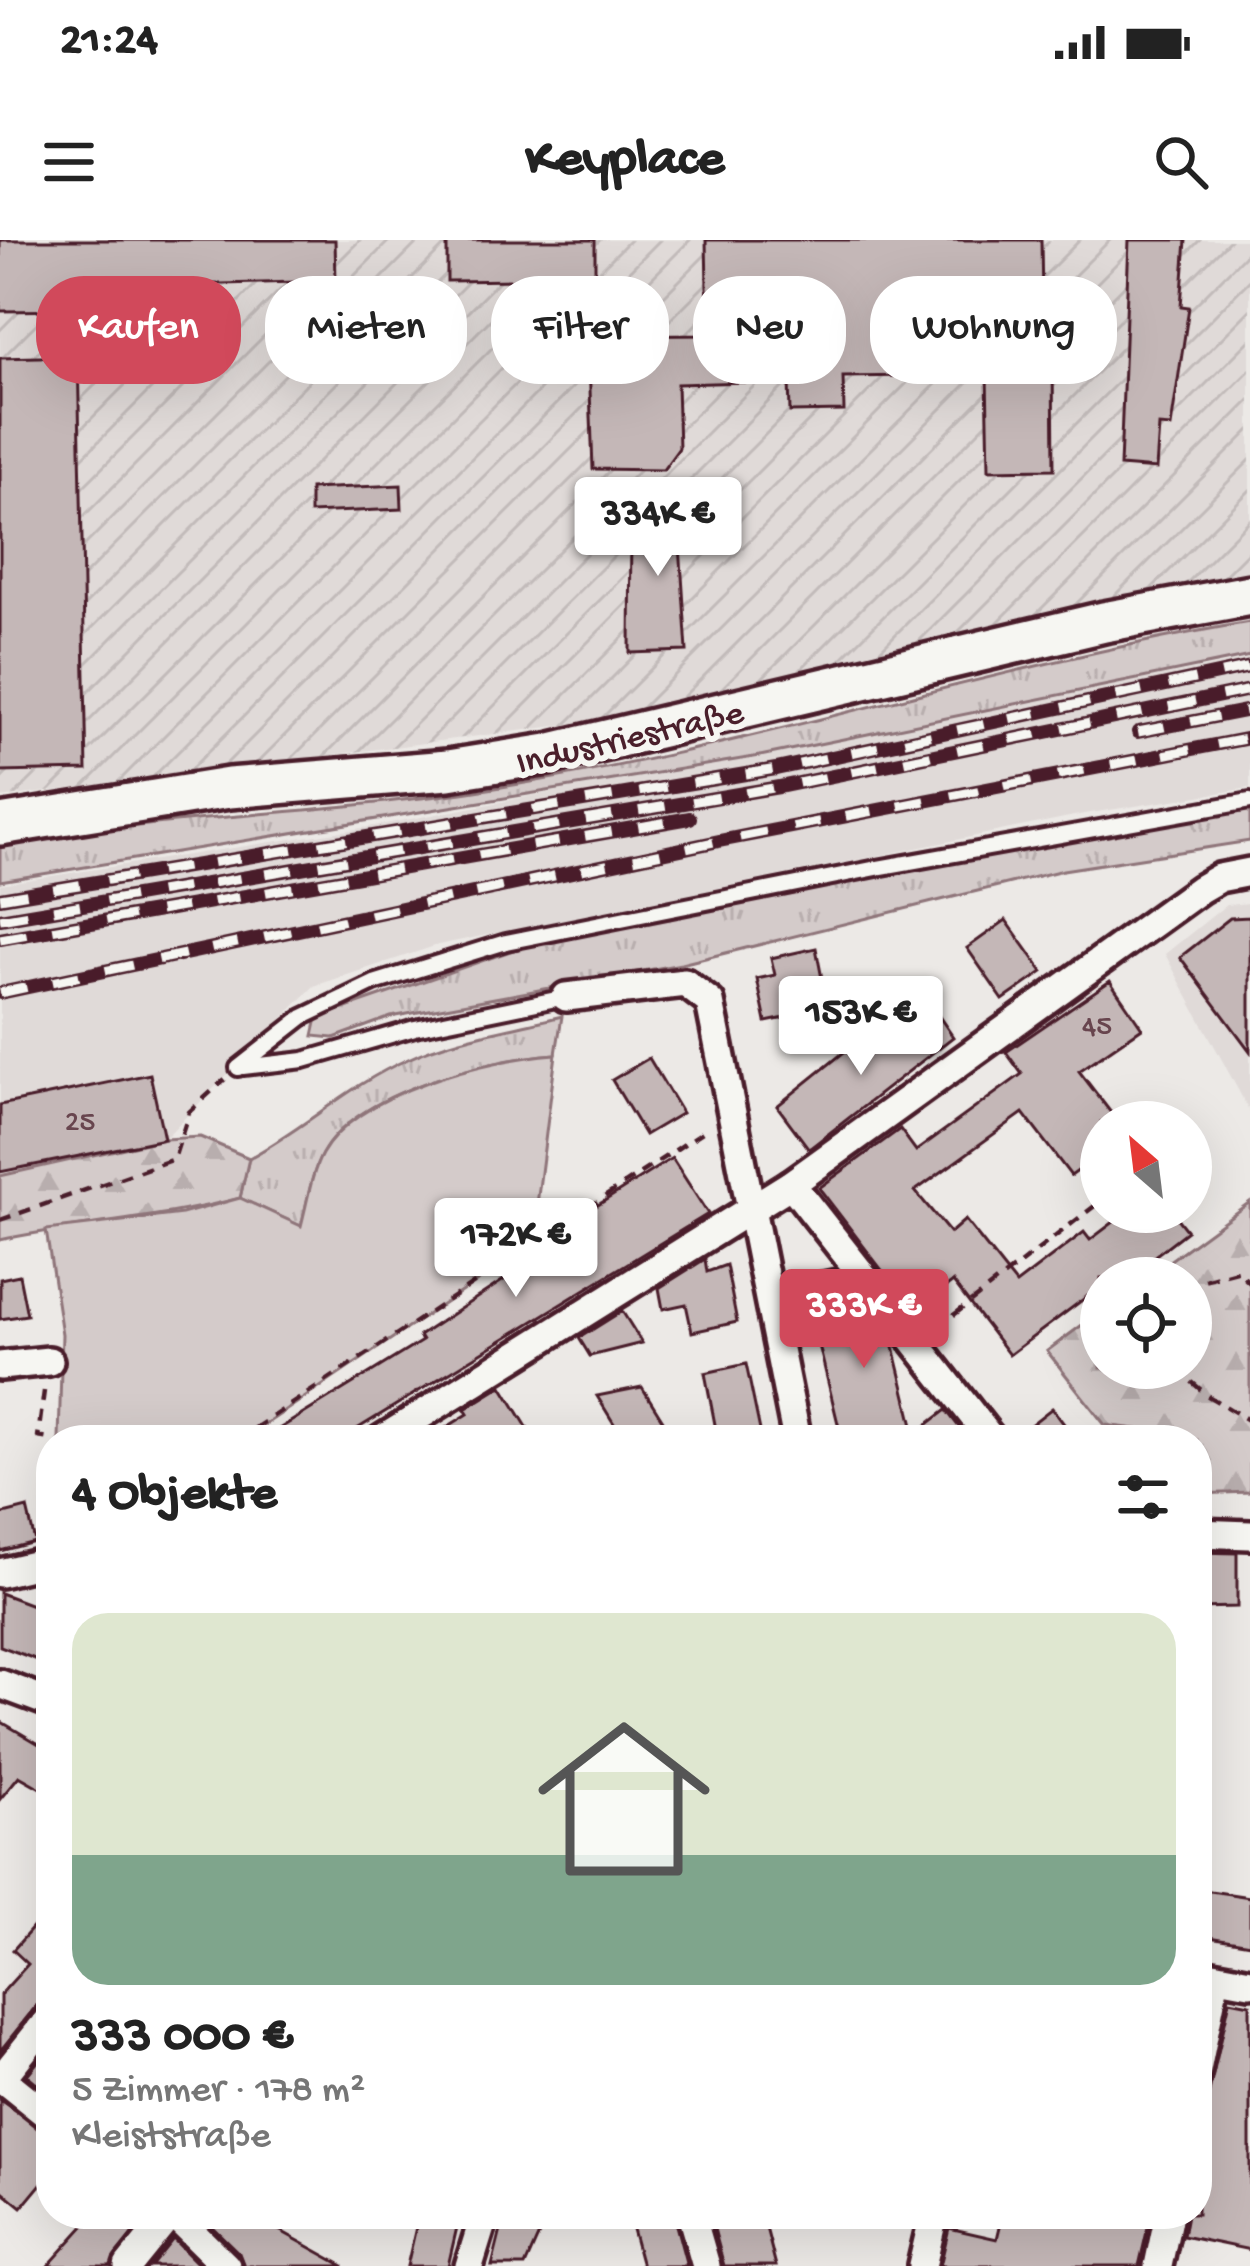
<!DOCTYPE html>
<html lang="de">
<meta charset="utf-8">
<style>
:root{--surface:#fff;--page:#f6f6f6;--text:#222;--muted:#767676;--line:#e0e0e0;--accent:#d1495b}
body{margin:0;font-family:"Gochi Hand",sans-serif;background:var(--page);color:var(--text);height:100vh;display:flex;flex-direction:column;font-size:45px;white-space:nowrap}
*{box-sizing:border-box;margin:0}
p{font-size:39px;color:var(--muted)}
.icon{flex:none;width:66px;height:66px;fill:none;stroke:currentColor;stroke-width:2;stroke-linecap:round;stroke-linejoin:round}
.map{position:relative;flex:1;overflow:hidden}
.side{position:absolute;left:36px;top:1185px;width:1176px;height:804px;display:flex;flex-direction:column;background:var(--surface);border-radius:48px;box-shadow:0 12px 48px #0002}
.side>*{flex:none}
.hud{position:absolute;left:36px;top:36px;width:1179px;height:108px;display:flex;gap:24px}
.needle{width:78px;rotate:332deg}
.fabs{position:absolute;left:1080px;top:861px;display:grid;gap:24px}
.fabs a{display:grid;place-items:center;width:132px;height:132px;border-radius:50%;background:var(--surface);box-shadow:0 12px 48px #0002;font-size:60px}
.price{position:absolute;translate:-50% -102px;padding:0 27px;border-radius:12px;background:#fff;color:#222;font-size:39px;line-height:78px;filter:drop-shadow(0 3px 6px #0008)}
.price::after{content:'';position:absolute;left:50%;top:72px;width:36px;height:27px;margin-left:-18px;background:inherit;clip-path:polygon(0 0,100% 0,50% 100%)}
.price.active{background:var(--accent);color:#fff}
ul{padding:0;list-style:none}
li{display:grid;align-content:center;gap:24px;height:636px;padding:0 36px}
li+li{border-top:3px solid var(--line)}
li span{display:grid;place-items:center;height:372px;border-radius:36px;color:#555}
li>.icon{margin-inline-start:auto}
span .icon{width:216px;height:216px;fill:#fffc;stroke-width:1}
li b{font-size:51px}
h2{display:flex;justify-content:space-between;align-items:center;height:144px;padding:0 36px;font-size:51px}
.tag{padding:0 42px;border-radius:48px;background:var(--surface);box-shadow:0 12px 48px #0002;font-size:42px;line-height:108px}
.tag.active{background:var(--accent);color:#fff}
.status{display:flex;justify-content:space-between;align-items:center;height:84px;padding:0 60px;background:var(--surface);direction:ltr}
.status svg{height:33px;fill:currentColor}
header{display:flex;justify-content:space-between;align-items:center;height:156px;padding:0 36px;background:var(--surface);font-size:54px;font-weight:700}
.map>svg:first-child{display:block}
.built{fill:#e0dad8}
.industrial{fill:url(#industrial-furrows)}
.grass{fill:url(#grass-tufts);stroke:#8f757a;stroke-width:3}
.forest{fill:url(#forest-firs);stroke:#8f757a;stroke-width:3}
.garden{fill:#d4cbca;stroke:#8f757a;stroke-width:3}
.building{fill:#c4b7b7;stroke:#4a1f2b;stroke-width:3}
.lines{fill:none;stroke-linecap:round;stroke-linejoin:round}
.lane-casing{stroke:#4a1f2b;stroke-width:22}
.street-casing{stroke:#4a1f2b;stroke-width:36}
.secondary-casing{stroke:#4a1f2b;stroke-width:48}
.path{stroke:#4a1f2b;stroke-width:4.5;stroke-dasharray:12 9;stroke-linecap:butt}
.lane{stroke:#f6f6f2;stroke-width:14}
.street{stroke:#f6f6f2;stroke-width:27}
.secondary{stroke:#f6f6f2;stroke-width:39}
.rail-casing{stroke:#4a1f2b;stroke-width:14}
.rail{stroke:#f6f6f2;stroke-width:9;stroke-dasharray:27;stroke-linecap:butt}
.labels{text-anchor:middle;stroke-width:12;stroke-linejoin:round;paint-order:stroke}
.number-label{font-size:30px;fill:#68454e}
.street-label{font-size:36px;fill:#4a1f2b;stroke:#f6f6f2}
</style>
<div class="status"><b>21:24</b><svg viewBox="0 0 49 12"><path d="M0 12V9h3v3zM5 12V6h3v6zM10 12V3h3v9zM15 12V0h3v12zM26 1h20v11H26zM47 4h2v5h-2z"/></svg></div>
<header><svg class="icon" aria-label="menu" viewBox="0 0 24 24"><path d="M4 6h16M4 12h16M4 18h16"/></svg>Keyplace<svg class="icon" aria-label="search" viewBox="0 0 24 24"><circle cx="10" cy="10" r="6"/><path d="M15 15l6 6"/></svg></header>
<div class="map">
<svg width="1250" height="2026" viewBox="0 0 1250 2026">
<defs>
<pattern id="industrial-furrows" width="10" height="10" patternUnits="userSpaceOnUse" patternTransform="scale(3)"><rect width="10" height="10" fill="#e0dad8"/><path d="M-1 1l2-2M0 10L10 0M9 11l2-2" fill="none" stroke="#c2bbba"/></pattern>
<pattern id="grass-tufts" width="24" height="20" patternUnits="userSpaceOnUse" patternTransform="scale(3)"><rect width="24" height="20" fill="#d4cbca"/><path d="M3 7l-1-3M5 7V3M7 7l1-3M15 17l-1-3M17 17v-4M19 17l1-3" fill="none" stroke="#b8aeae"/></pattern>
<pattern id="forest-firs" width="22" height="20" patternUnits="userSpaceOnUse" patternTransform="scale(3)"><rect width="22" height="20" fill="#d4cbca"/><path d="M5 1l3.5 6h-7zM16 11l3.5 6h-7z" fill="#b8aeae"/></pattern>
</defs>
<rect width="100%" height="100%" fill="#ece9e6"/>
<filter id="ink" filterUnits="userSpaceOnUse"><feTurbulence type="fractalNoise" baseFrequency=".00833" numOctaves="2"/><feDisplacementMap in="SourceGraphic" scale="24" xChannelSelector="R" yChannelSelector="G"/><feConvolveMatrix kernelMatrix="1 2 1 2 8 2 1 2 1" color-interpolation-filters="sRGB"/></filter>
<g filter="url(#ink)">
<!-- built -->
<g class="built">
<path d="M1250,419V548L1084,574L438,705L314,746L164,899L0,932V644L369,587Z"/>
<path d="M1250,663V872L1165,714L1226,665Z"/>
</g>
<!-- industrial -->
<path class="industrial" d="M0,0H1250V333L1039,376L587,482L0,558Z"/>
<!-- grass -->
<g class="grass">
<path d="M1250,382V416L760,516L0,641V606C155,577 313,574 469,552C733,514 987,426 1250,382Z"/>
<path d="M1250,562V601L1063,630L681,724L391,777L334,798L313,796L317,778L516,709L1123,581Z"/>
<path d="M562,776L556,814C489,819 357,851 322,914C311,934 307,964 301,986L240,958L249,918C305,888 349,845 408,819C454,797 512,789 562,776Z"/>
</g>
<!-- forest -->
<g class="forest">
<path d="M200,897L249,918L240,958C161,979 80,983 0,1000V936L164,899Z"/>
<path d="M1250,962V1252L1197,1254V1200H1161L1160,1192L1105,1185L1047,1111L1101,1071V1128H1191V1038H1146Z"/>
</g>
<!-- garden -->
<path class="garden" d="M556,814L532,1004L242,1200H59L62,1094L46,990L182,974L240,958L301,986C307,964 311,934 322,914C358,851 488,819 556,814Z"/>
<!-- building -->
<g class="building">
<path d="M0,0H335L336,41L106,47L107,91H82V70L0,71Z"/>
<path d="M447,0H595V39L447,41Z"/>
<path d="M706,0H1041L1043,123H1053L1054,229L989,230L987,135L843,137L844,171L790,172L789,141L677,144L679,208L663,230L593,229L588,96L708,95Z"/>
<path d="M1129,0H1186L1181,66L1189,67L1171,187L1159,186L1156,229L1120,226Z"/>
<path d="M78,116L87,530L0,532V118Z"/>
<path d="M401,245L402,269L310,273V249Z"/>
<path d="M676,245L687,411L630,413L631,284H651L650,246Z"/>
<path d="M1250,677V811L1180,717L1230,678Z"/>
<path d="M1006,680L1043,732L1003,760L967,708Z"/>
<path d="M816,708L828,769L766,782L757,739L775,735L771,718Z"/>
<path d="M1110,741L1142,788L1079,831L1118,882H1101V914L1071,936L1023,873L915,951L950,993L965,980L1016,1044L1084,992L1090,1000L1127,972H1172L1187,991L1126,1038H1101V1046L1009,1115L953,1042L914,1072L819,948L900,889L916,911L1022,834L1006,812Z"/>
<path d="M932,766L953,797L809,909L777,866L854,804L863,815Z"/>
<path d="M649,818L682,873L645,895L612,840Z"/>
<path d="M150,834L164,899L0,932V865Z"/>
<path d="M672,918L708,974L339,1200H261L422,1101L419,1096L552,1008L546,998Z"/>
<path d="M705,1019L707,1032L726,1025L737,1082L692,1092L686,1064L663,1069L659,1048Z"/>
<path d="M834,1028L845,1041L856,1093L881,1088L893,1103L915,1194L946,1170L969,1200H842L802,1035Z"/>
<path d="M19,1035L27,1075L0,1079V1039Z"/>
<path d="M622,1071L642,1103L590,1116L579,1098Z"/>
<path d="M746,1124L762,1200H718L705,1133Z"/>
<path d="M502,1146L535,1200H426L468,1174L465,1169Z"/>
<path d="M642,1147L675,1200H624L597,1156Z"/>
<path d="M1052,1168L1076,1200H1011Z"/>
<path d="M27,1268L35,1302L0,1311V1275Z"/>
<path d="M1197,1312L1237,1313V1367L1197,1368Z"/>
<path d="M0,1353L51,1372V1425L0,1406Z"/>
<path d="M0,1481L51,1511V1554L19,1536L0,1559Z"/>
<path d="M1197,1649L1250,1657V1704L1197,1695Z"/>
<path d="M51,1667V1758L37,1765L0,1811V1755L28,1724L13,1710Z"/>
<path d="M1230,1760L1250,1764V2010L1183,1996L1187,1974H1197V1905Z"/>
<path d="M51,1805V1843L45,1850L27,1835Z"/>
<path d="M0,1860L51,1896V1932L22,1967L0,1949Z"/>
<path d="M95,1974H147L110,2026H48Z"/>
<path d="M199,1974H250L344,2026H244L239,2013Z"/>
<path d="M419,1974H460L448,2026H407Z"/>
<path d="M505,1974H548L525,2026H492Z"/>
<path d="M634,1974H673L687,2026H642L629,1978Z"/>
<path d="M710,1974H733L734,1984L763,1976L776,2026H724Z"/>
<path d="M1003,1974L1041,1981L1042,1974H1151L1139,2026H940L949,1988L997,1999Z"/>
<path d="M173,1999L200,2026H151Z"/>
</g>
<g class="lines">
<!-- lane casing -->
<g class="lane-casing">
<g id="lane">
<path d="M243,827L304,820L415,788L566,757"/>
<path d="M238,828L303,777L374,743L506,702L877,628L1250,561"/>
</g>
</g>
<!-- street casing -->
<g class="street-casing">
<g id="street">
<path d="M566,757L685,743L710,762L797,1200"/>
<path d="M791,944L992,1200"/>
<path d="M0,1126L49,1121"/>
<path d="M381,1200L791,944L1200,649L1219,638L1250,632"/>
<path d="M1197,1293L1250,1295"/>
<path d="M0,1333L51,1321"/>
<path d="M0,1444L51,1463"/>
<path d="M1197,1732L1250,1742"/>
<path d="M1197,1830L1216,1736"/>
<path d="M1,1838L51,1878"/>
<path d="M0,1840L51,1776"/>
<path d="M173,1974L226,2026"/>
<path d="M691,1974L706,2026"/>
<path d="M128,2026L170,1974"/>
<path d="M469,2026L485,1974"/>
<path d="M922,2026L934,1974"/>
<path d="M1158,2026L1169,1974"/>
</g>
</g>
<!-- secondary casing -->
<g class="secondary-casing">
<path id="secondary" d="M0,585L229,548L448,530L548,514L1104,382L1250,355"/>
</g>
<!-- path -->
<g class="path">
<path d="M0,980L174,919L189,872L225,839"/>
<path d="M1191,1054L1200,1041L1237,1031L1250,1043"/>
<path d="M937,1088L1101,961"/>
<path d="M1176,1128L1208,1156L1250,1181"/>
<path d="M44,1151L38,1197L54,1200"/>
<path d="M237,1200L707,889"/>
</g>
<!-- lane -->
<use href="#lane" class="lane"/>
<!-- street -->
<use href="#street" class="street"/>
<!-- secondary -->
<use href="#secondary" class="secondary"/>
<!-- rail casing -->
<g class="rail-casing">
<g id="rail">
<path d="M1138,492L1250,470"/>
<path d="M0,658L776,529L1250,427"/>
<path d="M0,679L779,547L1250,450"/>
<path d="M0,699L690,578"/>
<path d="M0,753L719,601L1250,498"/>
</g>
</g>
<!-- rail -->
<use href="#rail" class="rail"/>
</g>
</g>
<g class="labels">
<!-- number labels -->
<g class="number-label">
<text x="1097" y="794">45</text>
<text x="80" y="890">25</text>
</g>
<!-- street labels -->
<g class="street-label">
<text transform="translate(629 494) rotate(-13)" y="13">Industriestraße</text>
</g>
</g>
</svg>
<div class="fabs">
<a><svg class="needle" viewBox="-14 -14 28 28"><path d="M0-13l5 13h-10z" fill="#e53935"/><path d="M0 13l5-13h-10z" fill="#767676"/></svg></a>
<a><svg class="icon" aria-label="locate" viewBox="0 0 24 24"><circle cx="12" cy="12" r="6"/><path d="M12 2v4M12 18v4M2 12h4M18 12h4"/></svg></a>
</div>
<b class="price" style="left:658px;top:339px">334K €</b>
<b class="price" style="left:861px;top:838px">153K €</b>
<b class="price" style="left:516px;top:1060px">172K €</b>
<b class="price active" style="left:864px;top:1131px">333K €</b>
<div class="hud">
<a class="tag active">Kaufen</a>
<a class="tag">Mieten</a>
<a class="tag">Filter</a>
<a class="tag">Neu</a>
<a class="tag">Wohnung</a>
</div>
<section class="side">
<h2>4 Objekte<svg class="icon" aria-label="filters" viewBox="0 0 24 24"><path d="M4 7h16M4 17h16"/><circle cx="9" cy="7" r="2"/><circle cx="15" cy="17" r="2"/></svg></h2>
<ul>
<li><span style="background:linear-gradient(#dfe7d0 65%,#7fa58c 0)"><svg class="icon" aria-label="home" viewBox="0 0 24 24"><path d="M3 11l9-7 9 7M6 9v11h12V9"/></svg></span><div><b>333 000 €</b><p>5 Zimmer · 178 m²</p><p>Kleiststraße</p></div></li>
</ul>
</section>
</div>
